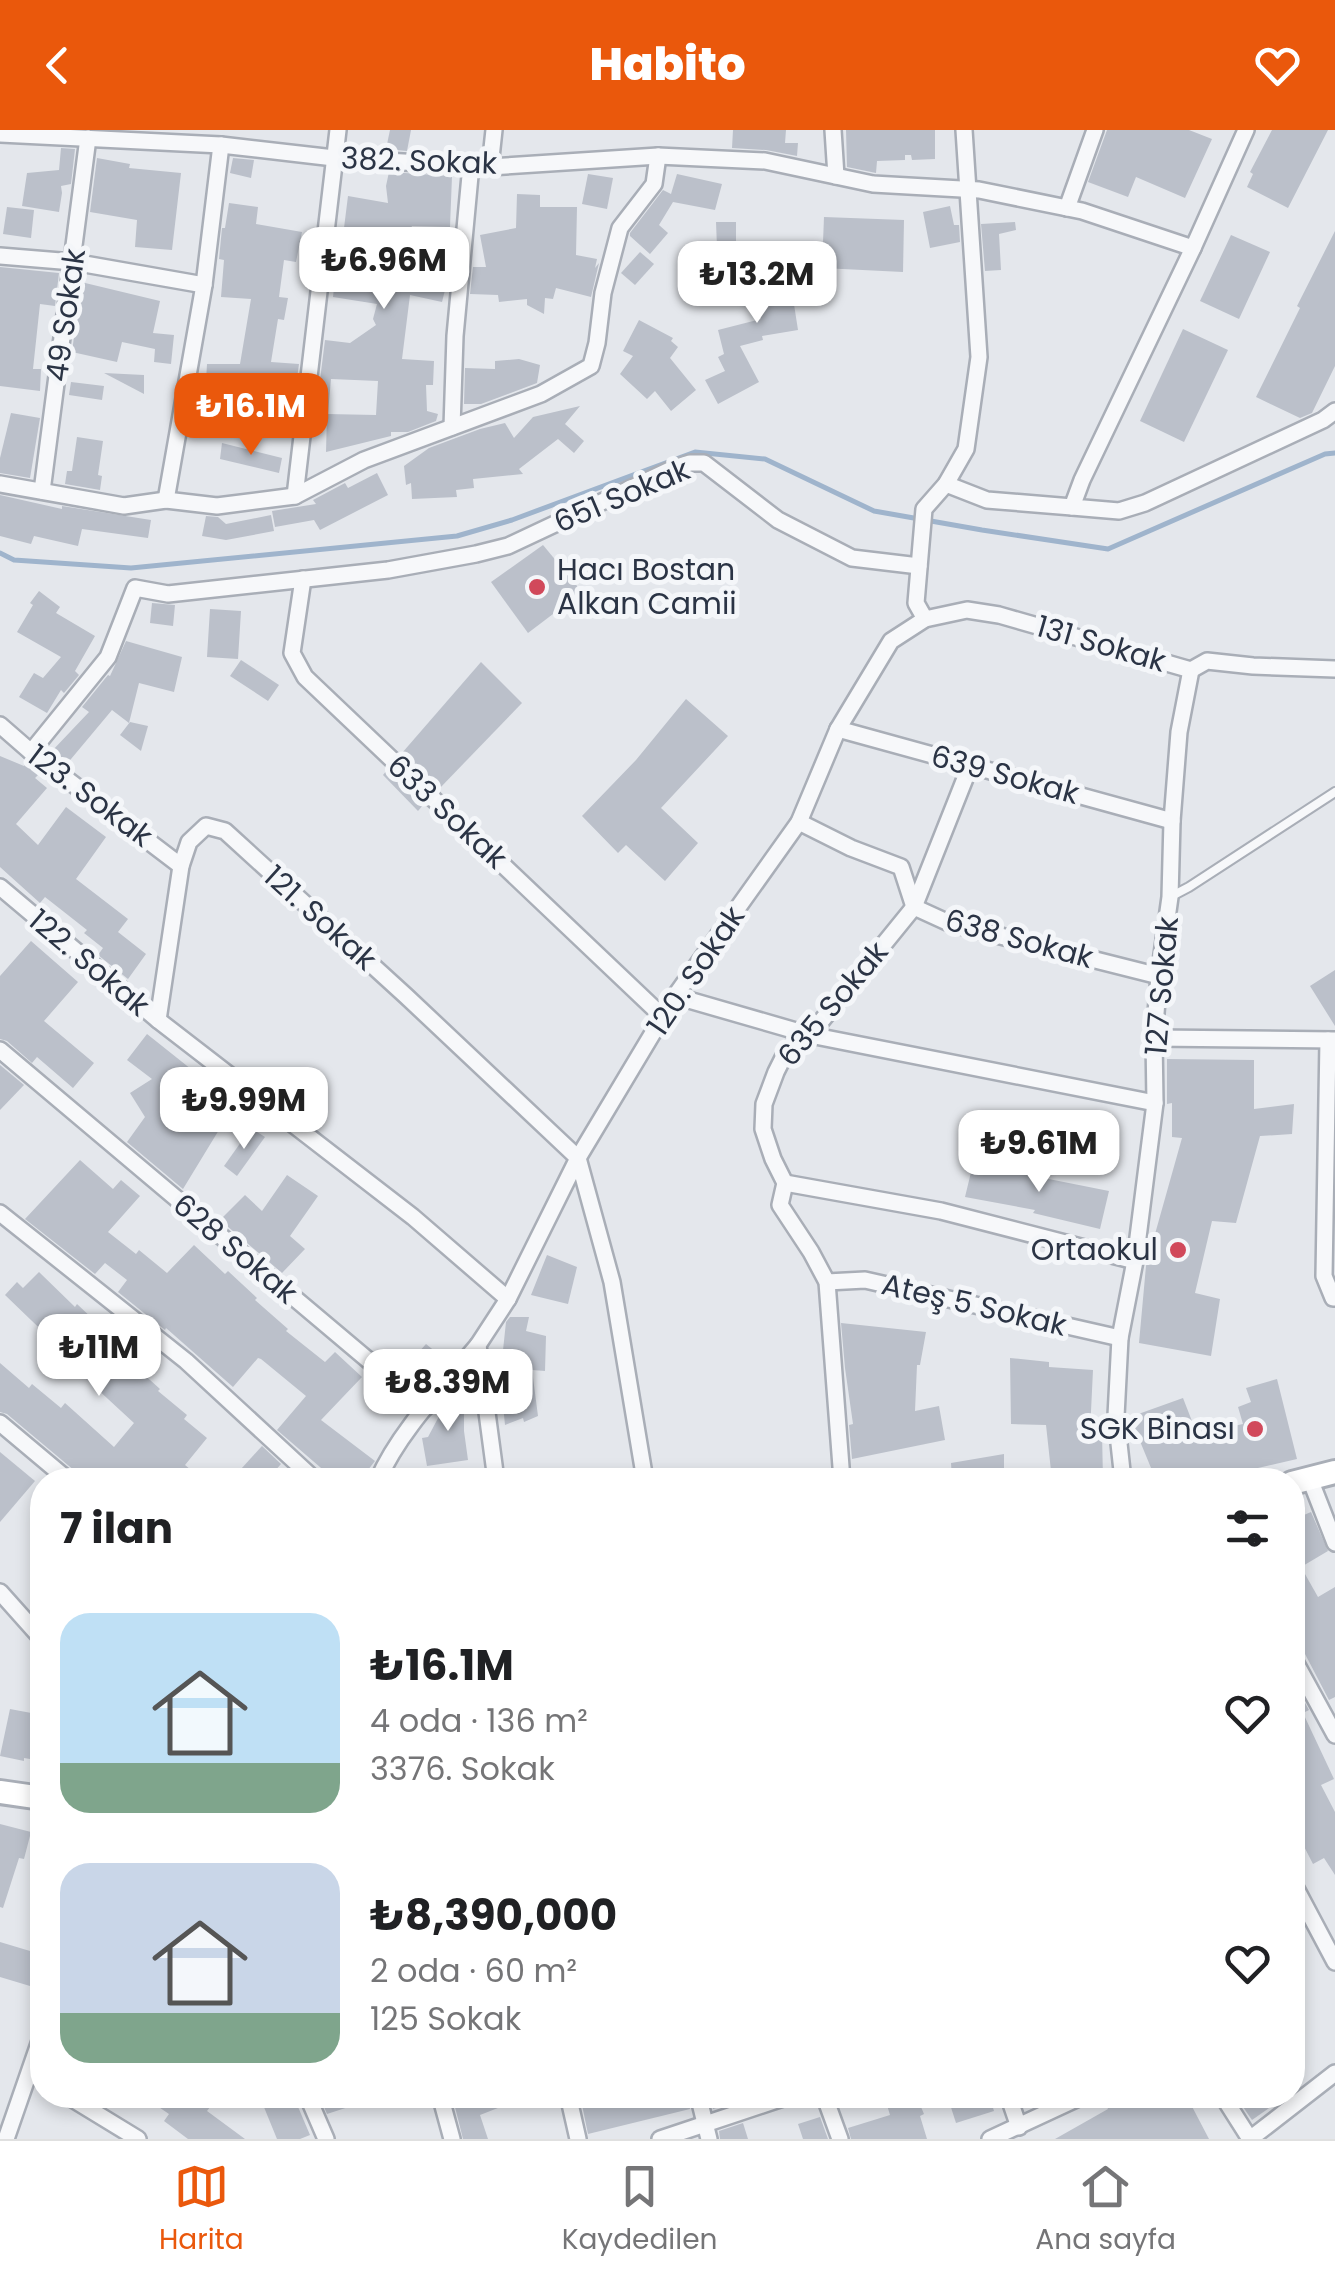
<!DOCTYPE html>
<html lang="tr">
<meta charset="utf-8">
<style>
:root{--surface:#fff;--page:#f6f6f6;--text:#202124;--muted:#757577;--line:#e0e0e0;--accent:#ea580c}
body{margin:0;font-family:Poppins,sans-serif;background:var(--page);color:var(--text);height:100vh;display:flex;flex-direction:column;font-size:38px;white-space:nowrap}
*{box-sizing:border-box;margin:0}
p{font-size:32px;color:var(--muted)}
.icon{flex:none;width:55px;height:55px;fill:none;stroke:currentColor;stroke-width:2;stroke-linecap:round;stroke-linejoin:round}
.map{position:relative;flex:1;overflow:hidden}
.details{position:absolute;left:30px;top:1338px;width:1275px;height:640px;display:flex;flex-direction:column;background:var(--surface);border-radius:40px;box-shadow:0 5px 15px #0003}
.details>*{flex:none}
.price{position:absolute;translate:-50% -85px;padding:0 22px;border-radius:20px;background:#fff;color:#222;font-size:32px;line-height:65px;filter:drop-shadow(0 2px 5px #0008)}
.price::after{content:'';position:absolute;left:50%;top:60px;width:30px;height:22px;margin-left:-15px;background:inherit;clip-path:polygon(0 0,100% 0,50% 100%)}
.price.on{background:var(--accent);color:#fff}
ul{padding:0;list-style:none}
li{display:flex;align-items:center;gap:30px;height:250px;padding:0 30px}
li span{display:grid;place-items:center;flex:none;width:280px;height:200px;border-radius:30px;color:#555}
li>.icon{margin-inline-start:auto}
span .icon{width:120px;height:120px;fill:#fffc;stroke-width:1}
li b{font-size:42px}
h2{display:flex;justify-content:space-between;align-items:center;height:120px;padding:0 30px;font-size:42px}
header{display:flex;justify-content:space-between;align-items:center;height:130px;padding:0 30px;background:var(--accent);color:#fff;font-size:45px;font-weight:800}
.tab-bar{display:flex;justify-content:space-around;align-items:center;height:140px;border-top:2px solid var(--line);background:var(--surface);font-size:28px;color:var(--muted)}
.tab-bar a{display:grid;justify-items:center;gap:5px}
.tab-bar .on{color:var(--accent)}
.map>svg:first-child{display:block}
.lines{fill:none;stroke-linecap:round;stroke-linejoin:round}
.stream{stroke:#9fb4cc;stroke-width:5}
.building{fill:#bbc0ca}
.lane-casing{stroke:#a9aeb7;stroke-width:12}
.street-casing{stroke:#a9aeb7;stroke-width:20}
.secondary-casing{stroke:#a9aeb7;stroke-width:28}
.lane{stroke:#f7f8fa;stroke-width:8}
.street{stroke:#f7f8fa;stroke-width:15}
.secondary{stroke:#fff;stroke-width:22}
.poi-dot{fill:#d1495b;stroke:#f4f6f9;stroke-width:4}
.labels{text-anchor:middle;stroke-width:10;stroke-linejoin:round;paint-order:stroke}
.street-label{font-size:30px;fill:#2b3445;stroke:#f4f6f9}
.poi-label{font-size:30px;fill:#2b3445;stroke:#f4f6f9;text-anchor:end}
</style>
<header><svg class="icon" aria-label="back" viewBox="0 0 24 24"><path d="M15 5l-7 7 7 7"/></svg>Habito<svg class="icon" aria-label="heart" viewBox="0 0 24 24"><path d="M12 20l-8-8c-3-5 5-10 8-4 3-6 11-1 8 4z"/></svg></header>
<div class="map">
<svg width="1335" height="2009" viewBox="0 0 1335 2009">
<rect width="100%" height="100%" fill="#e4e7ec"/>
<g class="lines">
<!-- stream -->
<path class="stream" d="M0,423L14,430L131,438L457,406L512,390L695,322L765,329L874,381L982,400L1108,419L1325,324L1335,323"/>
</g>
<!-- building -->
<g class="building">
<path d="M390,0H411L407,21L386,19Z"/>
<path d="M733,0H786L785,13H798L797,26L766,20L732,18Z"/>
<path d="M846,0H935V29L912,30L911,25H905V30L877,31L876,43L847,37Z"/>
<path d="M1107,0H1189L1212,9L1185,68L1136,47L1128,67L1088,52Z"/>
<path d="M1272,0H1328L1288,78L1247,57L1253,44L1250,42Z"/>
<path d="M61,18L75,19L71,54L61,56L62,63L59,82L22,76L27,43L59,40Z"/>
<path d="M97,28L130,34L129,38L181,43L172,120L135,117L137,90L90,82Z"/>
<path d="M233,28L254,30L251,48L230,43Z"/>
<path d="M389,42L452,46L450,97L412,96L411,98L381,101L376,137L448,148L442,172L410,165L402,229L434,231L433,255H426L427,281L438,284L436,291L408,302H391V306L326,322L327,284L376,285L378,251L331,249L328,283L316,282L325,210L350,213L376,195L373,189L377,174L333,167L341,97L344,98L348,66L388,73L386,56Z"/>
<path d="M588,44L613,48L607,79L582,74Z"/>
<path d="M677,44L722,54L715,80L673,72L659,95L668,103L650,124L630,106V103L663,60L671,64Z"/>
<path d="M517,64L540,65V77H577L576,125L597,129L595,138L599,133L591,167L556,158L553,169L545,168L544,184L527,175V169L499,172L498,165L470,164L473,137H486L480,105L516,98Z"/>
<path d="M229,73L258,77L256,94L302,102L296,132L284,130L279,167L288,168L284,190L278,189L271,232L299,234L290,298L198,289L215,259L206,251L207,234H240L251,169L221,167L224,130L219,129L222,98H225Z"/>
<path d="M950,76L954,95H959L960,112L930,118L923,82Z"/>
<path d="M7,77L34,80L31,108L3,104Z"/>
<path d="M824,87L904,90L903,142L822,138Z"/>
<path d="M716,92H736V117H717Z"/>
<path d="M1015,92L1016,100L999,104L1001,140L985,141L981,94Z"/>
<path d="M1335,101V236L1312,283L1300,288L1256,267L1300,178L1297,176Z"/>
<path d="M1231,105L1270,122L1239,189L1200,171Z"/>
<path d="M640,122L654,134L635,155L621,143Z"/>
<path d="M790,126L794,153L799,152L802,166L793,168L798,200L762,206L763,210L740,216L759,252L718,274L705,250L725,241L718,227L724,224L718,200L761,189L752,131Z"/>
<path d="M0,137L59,143L55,176L40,174L33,239H41L40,261L0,256Z"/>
<path d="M81,152L160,171L153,203L174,205L171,234L154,232L155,219L122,212L117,232L72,222Z"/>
<path d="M639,190L673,208L671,211L678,217L670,228L696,260L671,281L655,261L647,269L620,244L633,226L623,221Z"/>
<path d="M1183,199L1228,220L1184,312L1140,291Z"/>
<path d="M519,229L540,235L537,253L481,274H464L465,238L495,239V231Z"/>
<path d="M104,243L144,245V264Z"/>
<path d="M71,252L104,256L102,270L69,265Z"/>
<path d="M580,276L565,294L584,311L574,323L558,309L519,339L523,344L473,349L474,358L456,360L457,367L412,369L411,353L406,355L404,336L429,318L480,299L505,293L514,308L533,287Z"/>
<path d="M11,283L40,288L30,348L0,343V328Z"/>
<path d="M77,307L103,311L98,345L102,346L100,360L65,354L67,341H72Z"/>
<path d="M222,313L282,328L279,343L220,329Z"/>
<path d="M377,343L388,365L320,400L314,390L275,397L272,381L316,374L313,370L345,353L348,358Z"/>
<path d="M0,365L62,379V376L151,390L148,408L82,399L78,416L34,406L31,414L0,406Z"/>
<path d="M271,385L274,401L226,410L202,406L206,386L218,387L226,394Z"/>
<path d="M543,415L582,462L528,503L491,452Z"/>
<path d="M39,461L60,477L56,483L95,506L75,541L79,545L64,563L61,560L47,583L19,567L34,543L43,548L61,527L17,502L33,475L30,473Z"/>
<path d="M152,473L175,475L173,496L150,493Z"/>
<path d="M210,479L241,481L238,529L207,527Z"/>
<path d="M126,511L182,527L174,562L139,553L129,593L112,580L66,635L52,621L89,582L82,577L108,545L110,546Z"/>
<path d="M241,530L279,555L268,571L230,546Z"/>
<path d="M481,532L522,573L439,659L402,623Z"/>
<path d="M686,569L728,606L661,678L698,713L665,751L626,715L618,723L582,686L636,630Z"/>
<path d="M130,592L148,596L141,621L120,605Z"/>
<path d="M0,626L24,636L27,633L40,643L35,648L47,658L16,694L38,715L66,677L106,707L76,749L128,789L118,802L146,824L128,849L98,825L103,818L84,803L87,800L45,767L40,773L0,737Z"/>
<path d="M387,640L423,675L418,681L383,645Z"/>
<path d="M31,811L78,852L44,891L94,933L73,958L37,927L32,933L7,911L0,909V846Z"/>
<path d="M1335,840V896L1310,856Z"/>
<path d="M147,904L201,947L204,942L239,967L183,1059L127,1012L145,987L130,963L152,949L127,930Z"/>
<path d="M1167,929L1254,930V979L1294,974L1292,1004L1260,1006L1236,1093L1212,1091L1195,1163L1220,1169L1211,1226L1139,1213L1146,1136L1182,1008L1172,1007V973L1167,974Z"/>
<path d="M0,935L24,955L0,980Z"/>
<path d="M251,998L265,1007L237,1046L224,1036Z"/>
<path d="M80,1030L113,1059L121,1050L140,1066L108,1102L136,1124L139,1120L167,1143L194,1115L225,1144L228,1141L257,1168L255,1170L288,1199L286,1201L325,1232L335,1222L362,1247L321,1290L375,1331L360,1350H335L277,1300L306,1266L261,1229L258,1228L233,1257L166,1198L165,1200L118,1162L127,1150L105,1133L95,1144L25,1089Z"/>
<path d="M973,1034L1109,1061L1100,1099L1033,1083L1035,1080L965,1067Z"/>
<path d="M287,1045L318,1066L290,1106L305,1119L282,1143L220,1090L245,1065L262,1081Z"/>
<path d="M547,1125L577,1137L568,1174L531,1165Z"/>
<path d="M39,1142L75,1177L77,1174L114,1209L117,1206L146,1233L140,1241L160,1259L158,1261L187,1285L184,1289L207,1308L185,1335L203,1350H79L75,1341L7,1284L0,1282V1233L29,1258L32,1254L61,1278L65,1273L114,1317L134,1293L82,1245L85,1242L5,1165L17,1152L23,1158Z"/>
<path d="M510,1187H529L526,1201L546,1206L545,1241L532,1240L538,1286L524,1292L523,1288L505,1295L502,1265L530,1240L501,1239L506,1192Z"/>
<path d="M841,1193L926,1202L920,1235H917L915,1281L939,1276L945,1310L852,1329L849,1295L853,1294L845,1238Z"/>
<path d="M426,1214L448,1232L422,1261L401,1242Z"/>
<path d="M1010,1228L1049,1232V1237L1093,1240L1090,1302H1102L1103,1350H1052L1046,1295L1011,1294Z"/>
<path d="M1277,1249L1297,1329L1206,1350H1156L1130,1287L1183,1268L1197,1304L1243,1294L1238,1277L1251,1272L1246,1258Z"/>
<path d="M464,1254V1301L468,1330L427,1336L422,1308L428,1307L444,1277Z"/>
<path d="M262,1316L281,1334L267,1350H231Z"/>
<path d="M0,1322L35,1351L0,1392Z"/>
<path d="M1004,1324V1350H952L951,1333Z"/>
<path d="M1311,1382L1328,1421L1301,1437L1318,1467L1335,1457V1567L1329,1570L1292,1499V1390Z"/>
<path d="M1292,1550L1309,1580L1303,1583L1334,1649L1321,1655L1335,1682V1745L1324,1728L1313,1734L1292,1693Z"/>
<path d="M10,1579L42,1585V1631L24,1628V1631L0,1626Z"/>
<path d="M0,1694L31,1702L24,1729L19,1728L3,1778L0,1777Z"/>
<path d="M0,1812L40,1824L30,1856L0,1847Z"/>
<path d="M141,1965H204L214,1972L207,1981L245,2009H188L164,1991L169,1984Z"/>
<path d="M259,1965H293L310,2005L300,2009H277Z"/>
<path d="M319,1965H375L376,1968L327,1984Z"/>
<path d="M452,1965H529V1966L480,1985L488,2009H463Z"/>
<path d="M580,1965H687L690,1979L588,2004Z"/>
<path d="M710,1965H756L713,1979Z"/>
<path d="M884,1965H916L924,1984L920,1986L927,2009H851L848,1998L890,1985Z"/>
<path d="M947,1965H989L994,1981L956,1993Z"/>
<path d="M1127,1965H1186L1209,2009H1055L1108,1979L1107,1977Z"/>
<path d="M1248,1965H1288L1252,1990L1239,1971Z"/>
<path d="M820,1987L828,2009H803L798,1994Z"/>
<path d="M743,1993L748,2009H720L719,2001Z"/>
</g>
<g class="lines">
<!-- lane casing -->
<g class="lane-casing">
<path id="lane" d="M1170,767L1189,757L1335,662"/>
</g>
<!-- street casing -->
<g class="street-casing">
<g id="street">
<path d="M833,0L836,46"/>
<path d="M1246,0L1193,118L1082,350L1072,377L1119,381L1145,373L1323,290L1335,281"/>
<path d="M0,4L221,15L334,28L490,37L658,26L765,31L873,54L979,60L1082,81L1193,118"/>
<path d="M490,37L494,0"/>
<path d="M1067,78L1095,0"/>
<path d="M0,126L73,132L204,155"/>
<path d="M452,297L455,206L471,35"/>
<path d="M0,354L124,376L166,370L217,376L295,366L364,330L541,264L591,236L597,213L603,163L620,98L654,54L658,26"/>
<path d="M946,354L987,370L1072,377"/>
<path d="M42,361L88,8"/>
<path d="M295,366L338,0"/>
<path d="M166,370L204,155L221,15"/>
<path d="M303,449L292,523L305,547L663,887"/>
<path d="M925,489L916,473L924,379L946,354L966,319L979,227L964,0"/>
<path d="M0,595L31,622L181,736"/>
<path d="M838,599L1172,691"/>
<path d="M31,622L108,527L135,458L168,464L388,440L476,424L508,416L674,338L690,333H704L778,390L852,428L919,436"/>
<path d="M799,692L851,718L901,737L914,777L949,793L1159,846"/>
<path d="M0,757L158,890L413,1087L508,1169"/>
<path d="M675,866L810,905L1155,973"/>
<path d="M158,890L181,736L189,712L206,696L225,701L406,866L578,1028L612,1152L645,1350"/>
<path d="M1154,908L1335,910"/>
<path d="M1328,910L1324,1146L1333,1168H1335"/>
<path d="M0,920L425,1278"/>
<path d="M785,1053L941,1081L1135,1131"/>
<path d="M0,1083L186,1231L315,1350"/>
<path d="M827,1152L865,1150L1120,1208"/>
<path d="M0,1293L68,1350"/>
<path d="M1310,1349L1335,1413"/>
<path d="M378,1350C399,1301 444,1256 478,1215"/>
<path d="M496,1350L478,1215L508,1169L578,1028L675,866L799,692L838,599L891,511L925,489L967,480L999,485L1191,540L1207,531L1253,536L1335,539"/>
<path d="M842,1350L827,1152L811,1122L780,1075L785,1053L773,1029L763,999L764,974L776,942L787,920L810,905L914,777L970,636"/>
<path d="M1123,1350L1116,1286L1120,1208L1135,1131L1155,973L1154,908L1159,846L1170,767L1172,691L1179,602L1191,540"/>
<path d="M0,1462L42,1509"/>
<path d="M1292,1526L1335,1605"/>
<path d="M1292,1751L1335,1832"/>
<path d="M66,1965L138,2009"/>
<path d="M307,1965L326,2009"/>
<path d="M440,1965L452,2009"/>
<path d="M568,1965L578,2009"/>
<path d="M698,1965L709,2009"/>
<path d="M824,1965L840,2009"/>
<path d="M1008,1965L1019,1997"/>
<path d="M1222,1965L1250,2009"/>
<path d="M6,2009L42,1905"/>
<path d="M660,2009L792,1965"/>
<path d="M990,2009L1085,1965"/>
<path d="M1250,2009L1335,1943"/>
</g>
</g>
<!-- secondary casing -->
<g class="secondary-casing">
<g id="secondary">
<path d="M1292,1353L1335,1342"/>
<path d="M0,1662L42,1668"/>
</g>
</g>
<!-- lane -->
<use href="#lane" class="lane"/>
<!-- street -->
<use href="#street" class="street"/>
<!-- secondary -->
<use href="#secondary" class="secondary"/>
</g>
<!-- markers -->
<g class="poi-dot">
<circle cx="537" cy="457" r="10"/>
<circle cx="1178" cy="1120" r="10"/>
<circle cx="1255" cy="1299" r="10"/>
</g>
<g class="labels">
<!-- street labels -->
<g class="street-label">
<text transform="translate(419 31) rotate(2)" y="10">382. Sokak</text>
<text transform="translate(66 185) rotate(-82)" y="10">49 Sokak</text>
<text transform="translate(622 366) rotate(-23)" y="10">651 Sokak</text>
<text transform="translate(1101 514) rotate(16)" y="10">131 Sokak</text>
<text transform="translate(1005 645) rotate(15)" y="10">639 Sokak</text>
<text transform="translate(90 666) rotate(37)" y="10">123. Sokak</text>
<text transform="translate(447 682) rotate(43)" y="10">633 Sokak</text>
<text transform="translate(320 788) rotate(42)" y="10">121. Sokak</text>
<text transform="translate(1019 809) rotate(15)" y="10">638 Sokak</text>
<text transform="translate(89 833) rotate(40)" y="10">122. Sokak</text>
<text transform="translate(696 841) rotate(-56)" y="10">120. Sokak</text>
<text transform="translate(1162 856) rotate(-85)" y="10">127 Sokak</text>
<text transform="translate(833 874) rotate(-50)" y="10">635 Sokak</text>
<text transform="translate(235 1119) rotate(40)" y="10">628 Sokak</text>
<text transform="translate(974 1175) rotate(13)" y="10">Ateş 5 Sokak</text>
</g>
<!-- poi labels -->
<g class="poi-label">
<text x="557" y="450" text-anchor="start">Hacı Bostan<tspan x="557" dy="34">Alkan Camii</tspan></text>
<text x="1158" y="1130">Ortaokul</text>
<text x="1235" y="1309">SGK Binası</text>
</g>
</g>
</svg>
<b class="price" style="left:384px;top:182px">₺6.96M</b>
<b class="price" style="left:757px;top:196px">₺13.2M</b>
<b class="price on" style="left:251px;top:328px">₺16.1M</b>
<b class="price" style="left:244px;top:1022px">₺9.99M</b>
<b class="price" style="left:1039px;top:1065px">₺9.61M</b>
<b class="price" style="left:99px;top:1269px">₺11M</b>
<b class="price" style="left:448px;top:1304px">₺8.39M</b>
<section class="details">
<h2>7 ilan<svg class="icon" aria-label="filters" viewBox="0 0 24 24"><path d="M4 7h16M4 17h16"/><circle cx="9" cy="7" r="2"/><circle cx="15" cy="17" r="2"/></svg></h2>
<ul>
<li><span style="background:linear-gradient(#bfe0f5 75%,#7fa58c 0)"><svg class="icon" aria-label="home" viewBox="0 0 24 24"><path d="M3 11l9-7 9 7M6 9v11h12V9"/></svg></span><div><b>₺16.1M</b><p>4 oda · 136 m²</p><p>3376. Sokak</p></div><svg class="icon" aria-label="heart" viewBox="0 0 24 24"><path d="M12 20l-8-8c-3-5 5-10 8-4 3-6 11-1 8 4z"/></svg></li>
<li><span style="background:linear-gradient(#c9d6e8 75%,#7fa58c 0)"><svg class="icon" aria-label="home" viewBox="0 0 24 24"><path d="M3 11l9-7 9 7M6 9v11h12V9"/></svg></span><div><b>₺8,390,000</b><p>2 oda · 60 m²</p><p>125 Sokak</p></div><svg class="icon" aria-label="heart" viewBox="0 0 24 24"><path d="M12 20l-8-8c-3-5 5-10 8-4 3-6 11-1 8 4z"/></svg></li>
</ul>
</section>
</div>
<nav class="tab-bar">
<a class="on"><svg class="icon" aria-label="map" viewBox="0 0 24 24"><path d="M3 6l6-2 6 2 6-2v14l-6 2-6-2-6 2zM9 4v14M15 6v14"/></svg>Harita</a>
<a><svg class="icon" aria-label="saved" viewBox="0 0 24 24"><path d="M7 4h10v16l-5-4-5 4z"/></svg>Kaydedilen</a>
<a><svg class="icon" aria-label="home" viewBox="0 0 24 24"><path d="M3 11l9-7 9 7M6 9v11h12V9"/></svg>Ana sayfa</a>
</nav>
